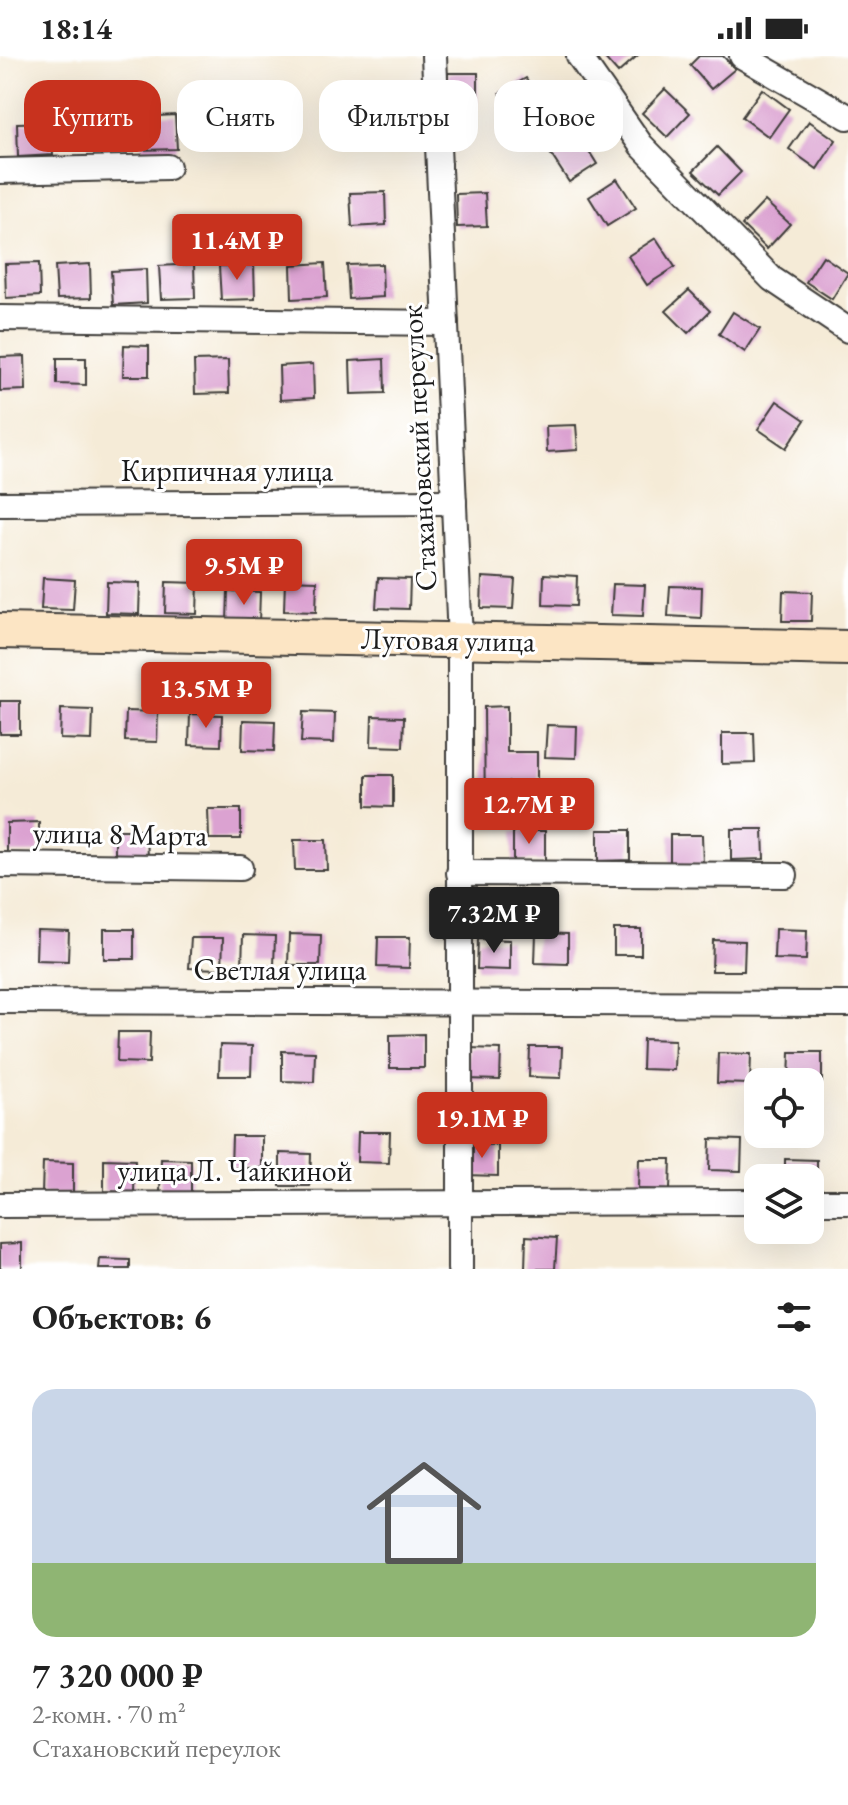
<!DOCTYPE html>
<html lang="ru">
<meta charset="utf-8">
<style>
:root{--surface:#fff;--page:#f2f2f2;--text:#222;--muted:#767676;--line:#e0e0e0;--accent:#c8321e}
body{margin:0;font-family:"EB Garamond",serif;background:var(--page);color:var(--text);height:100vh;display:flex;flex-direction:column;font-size:30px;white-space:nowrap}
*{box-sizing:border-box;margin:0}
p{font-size:26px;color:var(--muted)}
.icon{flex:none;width:44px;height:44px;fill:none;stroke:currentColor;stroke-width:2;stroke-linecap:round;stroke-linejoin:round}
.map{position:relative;height:1213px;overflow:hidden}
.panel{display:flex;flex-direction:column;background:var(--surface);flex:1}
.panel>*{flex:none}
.guide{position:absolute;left:24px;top:24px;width:800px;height:72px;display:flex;gap:16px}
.buttons{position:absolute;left:744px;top:1012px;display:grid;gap:16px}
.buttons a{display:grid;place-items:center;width:80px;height:80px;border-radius:16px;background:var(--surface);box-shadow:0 8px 32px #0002;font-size:40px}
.price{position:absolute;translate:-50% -68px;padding:0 18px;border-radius:8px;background:var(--accent);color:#fff;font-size:26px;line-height:52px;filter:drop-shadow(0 2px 4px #0008)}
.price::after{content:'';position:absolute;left:50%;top:48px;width:24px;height:18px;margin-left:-12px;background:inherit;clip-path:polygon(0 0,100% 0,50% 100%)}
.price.selected{background:#222;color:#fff}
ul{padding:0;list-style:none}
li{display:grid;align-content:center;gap:16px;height:424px;padding:0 32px}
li+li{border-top:2px solid var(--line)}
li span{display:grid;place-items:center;height:248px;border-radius:24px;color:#555}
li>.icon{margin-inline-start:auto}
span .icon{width:144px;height:144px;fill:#fffc;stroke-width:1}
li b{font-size:34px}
h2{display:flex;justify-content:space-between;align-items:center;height:96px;padding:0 32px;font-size:34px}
.tag{padding:0 28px;border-radius:24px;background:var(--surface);box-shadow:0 8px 32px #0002;font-size:28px;line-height:72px}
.tag.selected{background:var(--accent);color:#fff}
.status{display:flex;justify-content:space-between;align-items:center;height:56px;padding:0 40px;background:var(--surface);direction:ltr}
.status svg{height:22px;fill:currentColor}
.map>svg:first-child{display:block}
.building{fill:#dba2d1}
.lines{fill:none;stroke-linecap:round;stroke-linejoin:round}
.street-casing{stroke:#3d3b38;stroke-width:28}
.secondary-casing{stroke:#3d3b38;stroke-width:38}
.street{stroke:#fff;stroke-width:24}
.secondary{stroke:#fce5c4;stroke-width:34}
.labels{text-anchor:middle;stroke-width:6;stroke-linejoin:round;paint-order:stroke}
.street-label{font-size:30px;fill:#1c1c1c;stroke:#fff}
</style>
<div class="status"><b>18:14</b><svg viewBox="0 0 49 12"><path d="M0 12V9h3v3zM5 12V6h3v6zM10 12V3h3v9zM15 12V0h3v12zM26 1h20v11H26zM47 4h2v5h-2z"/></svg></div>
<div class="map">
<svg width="848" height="1213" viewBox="0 0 848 1213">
<rect width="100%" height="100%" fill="#fff"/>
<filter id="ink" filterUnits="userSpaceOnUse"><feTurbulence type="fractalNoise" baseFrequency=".0125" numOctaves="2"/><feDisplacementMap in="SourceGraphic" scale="16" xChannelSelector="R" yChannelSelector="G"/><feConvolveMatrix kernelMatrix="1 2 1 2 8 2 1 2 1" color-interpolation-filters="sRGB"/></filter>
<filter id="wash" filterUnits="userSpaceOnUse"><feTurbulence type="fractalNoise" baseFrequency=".006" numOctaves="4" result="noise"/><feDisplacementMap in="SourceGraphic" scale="32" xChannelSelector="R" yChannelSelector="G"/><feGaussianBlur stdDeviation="1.8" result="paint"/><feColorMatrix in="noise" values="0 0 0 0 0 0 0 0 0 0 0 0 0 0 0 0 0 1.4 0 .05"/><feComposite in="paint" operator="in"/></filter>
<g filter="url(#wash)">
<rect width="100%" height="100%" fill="#f5ebd7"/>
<g id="blocks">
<!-- building -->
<g class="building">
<path d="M603,0H637L618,17Z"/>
<path d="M699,0H723L735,13L711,33L690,9Z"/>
<rect x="448" y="17" width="30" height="30"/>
<path d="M526,22L541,48L515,63L500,37Z"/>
<path d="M665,33L690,57L667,81L642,57Z"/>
<path d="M762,33L789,53L769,81L742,61Z"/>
<path d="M117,49L118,83L84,84L83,51Z"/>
<path d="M175,59L177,93L142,94L141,61Z"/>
<path d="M809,65L836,84L817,113L789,93Z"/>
<path d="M51,66L53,99L18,101L17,67Z"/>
<path d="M579,79L597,108L569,126L550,97Z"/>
<path d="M717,91L741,116L718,139L693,115Z"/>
<path d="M617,123L636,152L607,170L589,141Z"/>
<path d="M385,136L386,169L352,171L350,137Z"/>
<path d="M485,137L487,170L457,171L456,138Z"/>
<path d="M765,145L790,168L767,193L742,169Z"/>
<path d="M656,182L675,211L647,229L628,200Z"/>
<path d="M823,200L848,217L832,243L806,226Z"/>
<path d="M39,207L40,240L6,242L5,208Z"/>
<path d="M325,207L327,241L292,243L291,209Z"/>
<path d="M90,208L91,242L57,243L55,210Z"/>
<path d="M194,208L195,242L161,243L159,210Z"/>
<path d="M382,208L383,241L349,243L347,209Z"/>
<path d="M254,209L255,243L221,244L219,210Z"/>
<path d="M146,213L147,247L113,249L111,215Z"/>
<path d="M689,234L710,255L688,277L666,255Z"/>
<path d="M733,256L760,273L745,296L719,278Z"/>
<path d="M124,289L149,290V320H123Z"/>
<path d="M25,300L26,334L0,335V301Z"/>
<path d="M57,302H86V329L57,328Z"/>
<path d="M384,303L385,337L351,338L350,305Z"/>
<path d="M228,304L229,337L195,338L194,305Z"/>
<path d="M313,308L314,342L280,344L279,310Z"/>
<path d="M777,345L805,364L786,392L758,373Z"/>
<path d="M576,369L578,394L547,396L546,370Z"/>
<path d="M544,518L577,520L576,550L543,549Z"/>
<path d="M482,521L515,523L513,553L481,552Z"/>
<path d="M43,522L75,524L73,554L41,553Z"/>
<path d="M378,522L410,523L409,553L376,552Z"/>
<path d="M285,524L317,525L316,556L284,555Z"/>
<path d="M107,526L140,527L139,558L106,557Z"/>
<path d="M166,526L198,527L197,558L165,557Z"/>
<path d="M613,528L645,529L643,560L611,559Z"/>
<path d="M670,530L702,531L701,562L668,560Z"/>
<path d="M228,535L260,536L259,567L227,566Z"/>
<path d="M783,535L812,536L811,565H782Z"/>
<rect x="0" y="645" width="20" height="33"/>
<path d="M507,650V696H537V726H507L508,765H485L484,651Z"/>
<path d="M61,653L93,654L92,684L60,683Z"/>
<path d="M126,655L158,656L157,686L125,685Z"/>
<path d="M303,656L335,657L334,687L301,686Z"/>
<path d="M190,658L222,659L221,690L189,689Z"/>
<path d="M372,660L404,661L403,691L371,690Z"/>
<path d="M243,664L275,665L274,695L242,694Z"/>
<path d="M547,669L577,670L576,702L545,701Z"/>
<path d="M722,677H754L755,707L722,708Z"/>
<path d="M366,719H393V751L366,750Z"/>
<path d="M208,753H241V783H209Z"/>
<path d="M39,766V797H7V767Z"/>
<path d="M731,773H763L764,803L731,804Z"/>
<path d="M115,774H147L148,804L115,805Z"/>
<path d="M598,774H630V804L598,805Z"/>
<rect x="513" y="775" width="32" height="30"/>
<path d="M670,779H702L703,809L670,810Z"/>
<path d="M294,784H326L327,814H295Z"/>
<rect x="104" y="873" width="30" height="30"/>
<rect x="614" y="873" width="27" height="26"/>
<path d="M775,873L807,874L806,904L774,903Z"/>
<path d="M37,874L69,875L68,905L36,904Z"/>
<path d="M536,877L568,878V908L535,907Z"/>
<path d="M289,878L321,879L320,909H288Z"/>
<path d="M243,879L275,880L274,910H242Z"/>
<path d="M378,881H410L409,912L377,911Z"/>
<path d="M191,882H223L222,913L189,912Z"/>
<path d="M478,883L510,884V914L477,913Z"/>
<path d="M713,884L745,885L744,915H712Z"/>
<path d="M118,976H150L149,1007L117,1006Z"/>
<path d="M424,978V1012H390V979Z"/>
<path d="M643,983L675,984L674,1014L642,1013Z"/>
<path d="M220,989L252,990L251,1020H219Z"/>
<path d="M530,991H562L561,1022L529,1021Z"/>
<path d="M468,992L501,993L500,1024L467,1023Z"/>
<path d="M282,995L315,996L314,1026L282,1025Z"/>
<path d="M790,996H822V1027L789,1026Z"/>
<path d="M718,997L751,998L750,1028L717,1027Z"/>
<path d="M358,1076H390L389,1107L357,1106Z"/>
<path d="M232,1080H262V1112H231Z"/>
<path d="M710,1083L742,1084L741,1115L709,1114Z"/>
<path d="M466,1088L498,1089V1120L465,1119Z"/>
<path d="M280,1097L311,1098L310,1130H280Z"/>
<path d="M104,1103L135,1104L134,1136L104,1135Z"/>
<path d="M161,1103L191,1104V1136H160Z"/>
<path d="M639,1103H671L670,1134L638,1133Z"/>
<path d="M785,1103L817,1104V1134H810V1122H785Z"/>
<path d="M43,1106L73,1107V1139L42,1138Z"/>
<path d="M526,1180L557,1182L555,1213H525Z"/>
<path d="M22,1187V1213H0V1188Z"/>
<path d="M100,1203L130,1204V1213H99Z"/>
</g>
</g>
</g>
<g filter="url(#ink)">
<use href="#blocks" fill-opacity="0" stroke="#3d3b38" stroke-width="2"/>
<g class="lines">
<!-- street casing -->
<g class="street-casing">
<g id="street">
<path d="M434,0L460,584V1213"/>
<path d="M579,0L641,89L772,223L848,274"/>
<path d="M742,0L848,61"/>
<path d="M0,115L168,111"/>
<path d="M0,262L446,267"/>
<path d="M0,448L454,446"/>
<path d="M0,809L240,812"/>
<path d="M459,817L785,819"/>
<path d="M0,945L848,948"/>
<path d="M810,1146H848"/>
<path d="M0,1149L758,1146"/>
</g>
</g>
<!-- secondary casing -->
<g class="secondary-casing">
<path id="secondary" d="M0,575L848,592"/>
</g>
<!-- street -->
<use href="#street" class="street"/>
<!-- secondary -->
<use href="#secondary" class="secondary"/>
</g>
</g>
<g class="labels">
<!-- street labels -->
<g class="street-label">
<text transform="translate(419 392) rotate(-93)" y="10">Стахановский переулок</text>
<text x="227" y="425">Кирпичная улица</text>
<text transform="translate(448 584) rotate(1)" y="10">Луговая улица</text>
<text transform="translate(120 778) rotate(1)" y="10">улица 8 Марта</text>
<text x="280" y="924">Светлая улица</text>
<text x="235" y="1125">улица Л. Чайкиной</text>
</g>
</g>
</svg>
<div class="buttons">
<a><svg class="icon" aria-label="locate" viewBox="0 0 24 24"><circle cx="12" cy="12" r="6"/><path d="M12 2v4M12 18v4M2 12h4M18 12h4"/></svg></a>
<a><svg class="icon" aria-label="layers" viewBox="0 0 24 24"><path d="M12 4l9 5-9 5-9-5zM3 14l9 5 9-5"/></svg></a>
</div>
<b class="price" style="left:237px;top:226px">11.4M ₽</b>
<b class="price" style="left:244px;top:551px">9.5M ₽</b>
<b class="price" style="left:206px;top:674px">13.5M ₽</b>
<b class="price" style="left:529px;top:790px">12.7M ₽</b>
<b class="price selected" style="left:494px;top:899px">7.32M ₽</b>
<b class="price" style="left:482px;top:1104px">19.1M ₽</b>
<div class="guide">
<a class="tag selected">Купить</a>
<a class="tag">Снять</a>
<a class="tag">Фильтры</a>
<a class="tag">Новое</a>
</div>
</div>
<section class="panel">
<h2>Объектов: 6<svg class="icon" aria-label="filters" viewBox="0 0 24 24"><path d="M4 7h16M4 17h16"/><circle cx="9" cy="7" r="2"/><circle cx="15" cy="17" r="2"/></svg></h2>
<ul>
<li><span style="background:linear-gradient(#c9d6e8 70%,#8fb573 0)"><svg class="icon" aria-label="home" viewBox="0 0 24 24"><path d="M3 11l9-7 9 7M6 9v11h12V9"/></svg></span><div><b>7 320 000 ₽</b><p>2-комн. · 70 m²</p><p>Стахановский переулок</p></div></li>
</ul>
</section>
